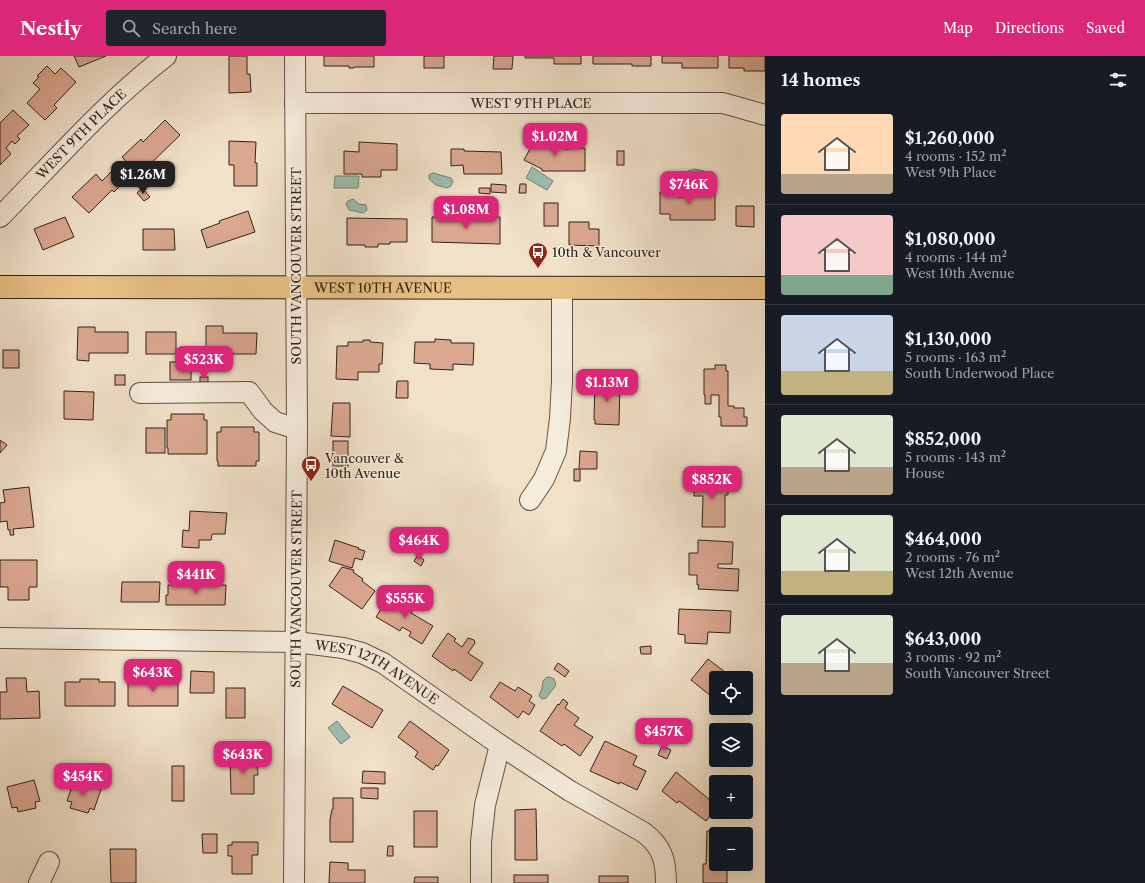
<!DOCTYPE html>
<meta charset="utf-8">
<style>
:root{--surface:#171b24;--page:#20242c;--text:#f1f3f6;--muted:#9ea1a6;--line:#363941;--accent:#db2777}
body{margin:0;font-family:"Libre Caslon Text",serif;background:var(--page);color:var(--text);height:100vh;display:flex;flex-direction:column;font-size:15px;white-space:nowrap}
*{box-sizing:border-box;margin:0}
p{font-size:13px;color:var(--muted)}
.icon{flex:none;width:22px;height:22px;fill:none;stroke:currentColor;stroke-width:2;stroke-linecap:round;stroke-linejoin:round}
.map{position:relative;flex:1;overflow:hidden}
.details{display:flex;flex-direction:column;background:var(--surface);width:380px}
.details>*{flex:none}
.fabs{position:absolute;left:709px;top:615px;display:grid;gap:8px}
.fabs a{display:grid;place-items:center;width:44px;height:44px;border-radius:4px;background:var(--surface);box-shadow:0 4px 16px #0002;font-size:20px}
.price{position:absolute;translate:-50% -34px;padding:0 9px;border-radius:8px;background:var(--accent);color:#fff;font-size:13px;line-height:26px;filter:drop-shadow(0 1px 2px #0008)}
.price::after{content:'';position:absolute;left:50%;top:24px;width:12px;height:9px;margin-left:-6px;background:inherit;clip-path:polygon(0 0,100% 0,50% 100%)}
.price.on{background:#222;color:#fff}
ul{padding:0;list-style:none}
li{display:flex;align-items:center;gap:12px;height:100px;padding:0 16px}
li+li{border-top:1px solid var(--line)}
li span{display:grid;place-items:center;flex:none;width:112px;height:80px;border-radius:4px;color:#555}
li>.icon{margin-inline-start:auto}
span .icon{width:48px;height:48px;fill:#fffc;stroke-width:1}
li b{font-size:17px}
h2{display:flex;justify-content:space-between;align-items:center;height:48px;padding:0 16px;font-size:17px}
header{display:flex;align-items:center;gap:24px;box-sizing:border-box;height:56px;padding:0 20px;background:var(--accent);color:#fff}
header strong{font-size:19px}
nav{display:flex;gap:22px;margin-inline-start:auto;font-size:14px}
.search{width:280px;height:36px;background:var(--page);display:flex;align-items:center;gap:10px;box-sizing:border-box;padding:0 14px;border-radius:4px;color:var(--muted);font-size:15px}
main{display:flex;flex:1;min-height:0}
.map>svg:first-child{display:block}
.water{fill:#9cbeb0;stroke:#708074}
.building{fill:#dba791;stroke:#2f231a}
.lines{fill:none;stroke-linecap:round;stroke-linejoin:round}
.minor-casing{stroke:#605246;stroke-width:22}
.major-casing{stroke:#2f231a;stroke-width:24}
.minor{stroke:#f6ecdc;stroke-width:20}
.major{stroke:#e8c084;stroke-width:22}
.labels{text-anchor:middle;stroke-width:3;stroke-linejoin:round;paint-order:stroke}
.street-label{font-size:13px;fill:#2f231a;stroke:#f6ecdc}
.poi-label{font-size:13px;fill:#2f231a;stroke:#f6ecdc;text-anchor:start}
</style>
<header>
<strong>Nestly</strong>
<div class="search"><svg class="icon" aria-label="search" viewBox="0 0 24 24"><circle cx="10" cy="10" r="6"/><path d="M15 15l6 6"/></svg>Search here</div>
<nav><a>Map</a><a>Directions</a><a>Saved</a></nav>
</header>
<main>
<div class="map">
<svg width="765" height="827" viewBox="0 0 765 827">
<rect width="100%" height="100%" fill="#f1e1c9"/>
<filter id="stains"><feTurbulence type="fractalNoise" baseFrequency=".005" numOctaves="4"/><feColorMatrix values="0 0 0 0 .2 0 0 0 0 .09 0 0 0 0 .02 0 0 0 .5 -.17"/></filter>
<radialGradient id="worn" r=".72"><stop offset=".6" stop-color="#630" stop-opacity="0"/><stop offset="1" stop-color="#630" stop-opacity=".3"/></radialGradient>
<!-- water -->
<g class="water">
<path d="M532,111L553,125L547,134L526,122Z"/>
<path d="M695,113L704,115L706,118L705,123L698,124L688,129L682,127L681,123C683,116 689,114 695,113Z"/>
<path d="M433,117L451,122L453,125L451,130L447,132L436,129L429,123V119Z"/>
<path d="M335,120H359L358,132H334Z"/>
<path d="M353,143L359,148L366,149L367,154L363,157L349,154L346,148L348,145Z"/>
<path d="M547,621H550L554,623L556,629L546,642L542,643L539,640L542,632L543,625Z"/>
<path d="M337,665L350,681L341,688L328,672Z"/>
</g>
<!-- building -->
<g class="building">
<path d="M74,0H106L79,11Z"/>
<path d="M229,0H247V18H250L251,36L229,37Z"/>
<path d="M324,0H374V11H354V12H349V10H324Z"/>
<rect x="424" y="0" width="20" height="12"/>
<path d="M494,0H513L512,13H493Z"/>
<path d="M525,0H581V8H554V2H525Z"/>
<path d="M593,0H651V10H632V8H593Z"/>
<path d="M662,0H718V12H682V7H662Z"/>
<path d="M729,0H765V15H744V12H729Z"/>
<path d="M47,10L55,18L61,12L76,26L54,49L57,52L45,64L27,47L40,33L33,27L39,21L37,20Z"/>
<path d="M13,54L29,69L17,80L20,83L15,88L12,85L6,92L11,98L0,109V67Z"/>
<path d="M165,64L180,79L139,119L122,101L141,83L143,86Z"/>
<path d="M538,78L565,93L585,92V115H542V113L524,104Z"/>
<path d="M229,85L256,86L255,107H257V130H234V109H229Z"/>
<path d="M359,86L397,88V114H381V121H362V118H344V95L359,96Z"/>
<path d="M451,93H464V95L501,96L502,118H464L463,109L451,110Z"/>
<rect x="617" y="95" width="7" height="14"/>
<path d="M113,114L125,125L114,136L112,134L89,157L72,141L96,118L102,125Z"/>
<path d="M491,128L506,129V137L491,136Z"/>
<path d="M520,128H526V137H519Z"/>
<path d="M142,132L150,141L144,145L137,137Z"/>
<path d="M479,132H490V138L479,137Z"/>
<path d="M697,132H715V164H670V158H660V136H678V141L697,140Z"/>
<rect x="544" y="147" width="14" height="23"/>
<path d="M736,150H754V171L736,170Z"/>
<path d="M248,155L255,176L207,192L201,174L220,167L219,165Z"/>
<path d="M65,161L74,181L43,194L34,173Z"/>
<path d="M432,161H500V188L432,186Z"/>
<path d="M347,162L407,163V186H390V188H378V191H365V189H347Z"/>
<path d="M569,166H589V173H599V190L569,189Z"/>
<path d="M143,173H174L175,194H143Z"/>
<path d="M206,270H223V277H257L256,298H206Z"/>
<path d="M78,271H95V276H128V297H89V305L77,304Z"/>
<rect x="146" y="276" width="30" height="22"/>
<path d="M435,283L451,284V287H474L473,309L453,308V314L430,313V308L414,307L415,286H435Z"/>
<path d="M363,284H370V286L383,287L382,308H379V316H358V324L336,323L337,290H348V286H363Z"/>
<rect x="3" y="294" width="16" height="18"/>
<rect x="170" y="306" width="21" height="18"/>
<path d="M715,309H726V315H728V350H734V352H744V361H747V370H721V361H719V339H711V348H705V339H704V313H715Z"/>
<rect x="115" y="319" width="10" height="10"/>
<rect x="200" y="321" width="8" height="5"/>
<path d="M397,325H408V342H396Z"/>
<path d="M595,325H620L619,369L595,368V364H594Z"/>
<path d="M64,335L94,336L93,364L64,363Z"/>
<path d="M333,347H350V381L331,380Z"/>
<path d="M171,358H204V364H207V398H168V392H167V364H171Z"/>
<path d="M221,371H254V376H259V405H256V410H218V405H217V376H221Z"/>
<rect x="146" y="372" width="19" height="25"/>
<path d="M0,384L7,389L0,397Z"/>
<rect x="333" y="385" width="15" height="25"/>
<path d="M580,395L597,396V413H580V425H574V413H579Z"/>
<path d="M694,422H728V439H725V471H702L703,440H694Z"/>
<path d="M29,431L34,471L13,473L14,479H10V474H8L7,465L0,466V447L5,446L3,434Z"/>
<path d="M190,455L227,457L225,478H212L211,484H199V492L182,491L183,474L189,475Z"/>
<path d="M335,484L359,492L358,493L365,495L362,504L355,502L352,512L329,505Z"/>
<path d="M698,484L733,486L732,508H718V512L739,513L738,535L698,533L699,529H697V519H689V497H698Z"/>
<path d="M418,499L424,504L421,510L414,505Z"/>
<path d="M0,504H37V531H29V544H8V531H0Z"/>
<path d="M342,511L354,514L353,516L363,523L362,525L375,535L362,553L329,530Z"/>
<path d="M122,526H160L159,546H121Z"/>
<path d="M168,529H226L225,549H166V539H168Z"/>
<path d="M388,542L403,551L407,543L416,548L411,557L433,570L422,588L409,580L411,576L402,571L400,575L376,561Z"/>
<path d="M679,553L731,555L730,577L708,576L707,588L685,587V579L678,578Z"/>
<path d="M448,577L456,583L454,585L462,591L468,582L474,584L475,587L468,597L483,607L471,625L454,613L453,615L432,600Z"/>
<path d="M651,590V598H641L640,591Z"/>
<path d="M708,603L725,616L721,621L722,622H716V644L691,624Z"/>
<path d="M558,607L569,615L565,621L554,613Z"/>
<path d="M191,615L214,616V637H190Z"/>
<path d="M6,622H26L27,636L39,635L40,662L0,663V636H7Z"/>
<path d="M143,622H162V625H178V650H128V625H143Z"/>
<path d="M80,623H99V626H115V650H65V626H80Z"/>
<path d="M500,626L515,635L518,631L532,640L529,645L535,649L529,659L523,655L518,662L490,641Z"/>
<path d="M343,630L383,654L372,672L332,648Z"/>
<rect x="226" y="632" width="19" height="30"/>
<path d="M563,643L568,647L565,652L579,662L574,669L593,681L580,700L564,688L562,690L540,675L558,648L559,649Z"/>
<path d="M726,652H740L735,659Z"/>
<path d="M410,665L449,694L438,710L436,709L433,714L415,701L418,696L398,681Z"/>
<path d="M605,685L637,700L633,709L646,715L637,734L620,726L619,728L590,715Z"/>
<path d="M662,690L671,694L667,703L658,699Z"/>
<path d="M230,702H257L258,719H254V738H231Z"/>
<rect x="172" y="710" width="12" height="35"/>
<path d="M363,715L385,716V728L362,727Z"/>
<path d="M676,716L716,749V751L706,765L679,745L677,747L662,735Z"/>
<path d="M34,724L40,745L35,746L36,752L18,756L17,751L12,752L7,731Z"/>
<path d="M74,724L101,733L94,754L90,752L88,757L70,752L72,746L67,745Z"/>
<path d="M361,732H378V743L361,742Z"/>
<path d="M333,742H353V786H330V764L332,753H333Z"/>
<path d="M536,753L537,804H515V754Z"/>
<rect x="414" y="755" width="23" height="36"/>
<path d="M707,775H726V778H716V808H732V810H727V827H703V808H706Z"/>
<path d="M202,778H217V797H203Z"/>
<path d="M232,786H258V799H252V818H232V800H228V789H232Z"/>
<path d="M388,790H393V800H387Z"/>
<path d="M110,793H136V827H111Z"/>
<path d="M330,806L348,807V814H365V827H329Z"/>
<rect x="514" y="819" width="34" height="8"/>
<rect x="599" y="820" width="29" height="7"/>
<path d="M415,821H438V827H414Z"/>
</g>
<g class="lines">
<!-- minor casing -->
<g class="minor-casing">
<g id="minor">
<path id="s1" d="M295,47H723L765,59"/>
<path id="s2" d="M0,161C54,106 105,47 166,0"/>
<path d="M140,337L249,336L263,355L275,366L297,373"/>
<path d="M530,444L544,423L556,395L560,362L562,325V232"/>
<path id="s3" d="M0,582L296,586L343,592L362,597L383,607L500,689L570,735L643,776C662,790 666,804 666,827"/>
<path d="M39,827L49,806"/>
<path id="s4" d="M294,827L297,373L295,0"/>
<path d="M481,827V786L485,749L500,689"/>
</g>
</g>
<!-- major casing -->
<g class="major-casing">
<g id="major">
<path id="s5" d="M0,231L765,232"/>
</g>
</g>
<!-- minor -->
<use href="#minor" class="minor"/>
<!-- major -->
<use href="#major" class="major"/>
</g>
<!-- icons -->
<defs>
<g id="bus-pin" transform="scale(1)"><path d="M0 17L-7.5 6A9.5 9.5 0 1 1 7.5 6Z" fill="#8f2418" stroke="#f6ecdc"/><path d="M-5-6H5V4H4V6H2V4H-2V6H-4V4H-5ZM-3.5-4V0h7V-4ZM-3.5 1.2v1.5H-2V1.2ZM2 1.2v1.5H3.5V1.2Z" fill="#fff"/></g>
</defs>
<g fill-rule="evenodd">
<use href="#bus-pin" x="538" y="196"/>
<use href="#bus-pin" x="311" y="409"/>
</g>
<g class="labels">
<!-- street labels -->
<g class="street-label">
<text dy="5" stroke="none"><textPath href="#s1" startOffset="236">WEST 9TH PLACE</textPath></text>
<text dy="5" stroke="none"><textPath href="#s2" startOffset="116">WEST 9TH PLACE</textPath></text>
<text transform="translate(296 210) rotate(-90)" y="5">SOUTH VANCOUVER STREET</text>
<text dy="5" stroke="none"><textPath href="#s5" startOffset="383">WEST 10TH AVENUE</textPath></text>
<text dy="5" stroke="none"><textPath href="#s4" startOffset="294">SOUTH VANCOUVER STREET</textPath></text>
<text dy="5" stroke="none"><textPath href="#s3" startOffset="384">WEST 12TH AVENUE</textPath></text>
</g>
<!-- poi labels -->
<g class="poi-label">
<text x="552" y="201">10th &amp; Vancouver</text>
<text x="325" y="407">Vancouver &amp;<tspan x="325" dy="15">10th Avenue</tspan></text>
</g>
</g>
<rect width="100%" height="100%" filter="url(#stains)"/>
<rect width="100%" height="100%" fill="url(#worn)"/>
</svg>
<div class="fabs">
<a><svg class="icon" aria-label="locate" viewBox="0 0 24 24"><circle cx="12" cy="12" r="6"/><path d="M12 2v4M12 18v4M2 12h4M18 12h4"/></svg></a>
<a><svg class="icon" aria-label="layers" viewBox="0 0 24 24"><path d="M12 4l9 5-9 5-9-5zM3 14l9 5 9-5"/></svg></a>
<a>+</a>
<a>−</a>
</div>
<b class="price" style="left:555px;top:101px">$1.02M</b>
<b class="price on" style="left:143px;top:139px">$1.26M</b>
<b class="price" style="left:689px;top:149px">$746K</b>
<b class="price" style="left:466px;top:174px">$1.08M</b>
<b class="price" style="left:204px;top:324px">$523K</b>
<b class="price" style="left:607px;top:347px">$1.13M</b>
<b class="price" style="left:712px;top:444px">$852K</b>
<b class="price" style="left:419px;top:505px">$464K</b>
<b class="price" style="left:196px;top:539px">$441K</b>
<b class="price" style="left:405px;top:563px">$555K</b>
<b class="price" style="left:153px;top:637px">$643K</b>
<b class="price" style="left:664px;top:696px">$457K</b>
<b class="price" style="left:243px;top:719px">$643K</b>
<b class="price" style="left:83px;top:741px">$454K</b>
</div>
<section class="details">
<h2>14 homes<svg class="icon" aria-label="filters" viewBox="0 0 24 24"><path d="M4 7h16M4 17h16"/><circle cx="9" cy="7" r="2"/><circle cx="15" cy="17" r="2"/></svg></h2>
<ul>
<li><span style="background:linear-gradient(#ffd9b3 75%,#b9a48a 0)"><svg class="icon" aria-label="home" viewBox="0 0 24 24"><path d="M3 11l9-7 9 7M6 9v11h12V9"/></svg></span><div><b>$1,260,000</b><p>4 rooms · 152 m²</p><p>West 9th Place</p></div></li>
<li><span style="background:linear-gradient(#f6c9c9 75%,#7fa58c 0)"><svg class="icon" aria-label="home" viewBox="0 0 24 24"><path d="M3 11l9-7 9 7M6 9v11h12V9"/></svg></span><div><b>$1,080,000</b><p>4 rooms · 144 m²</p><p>West 10th Avenue</p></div></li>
<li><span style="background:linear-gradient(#c9d6e8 70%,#c2b280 0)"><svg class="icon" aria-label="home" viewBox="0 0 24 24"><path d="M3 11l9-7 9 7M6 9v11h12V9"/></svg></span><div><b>$1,130,000</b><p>5 rooms · 163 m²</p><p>South Underwood Place</p></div></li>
<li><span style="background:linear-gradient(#dfe7d0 65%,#b9a48a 0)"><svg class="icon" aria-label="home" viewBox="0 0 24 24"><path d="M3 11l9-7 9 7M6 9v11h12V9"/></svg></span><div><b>$852,000</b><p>5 rooms · 143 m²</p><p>House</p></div></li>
<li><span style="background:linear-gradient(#dfe7d0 70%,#c2b280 0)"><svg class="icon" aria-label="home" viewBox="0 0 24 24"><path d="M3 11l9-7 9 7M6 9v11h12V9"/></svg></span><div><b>$464,000</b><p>2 rooms · 76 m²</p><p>West 12th Avenue</p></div></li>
<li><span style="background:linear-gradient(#dfe7d0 60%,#b9a48a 0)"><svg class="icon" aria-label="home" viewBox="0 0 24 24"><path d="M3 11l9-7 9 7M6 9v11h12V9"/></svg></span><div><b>$643,000</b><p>3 rooms · 92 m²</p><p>South Vancouver Street</p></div></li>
</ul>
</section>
</main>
